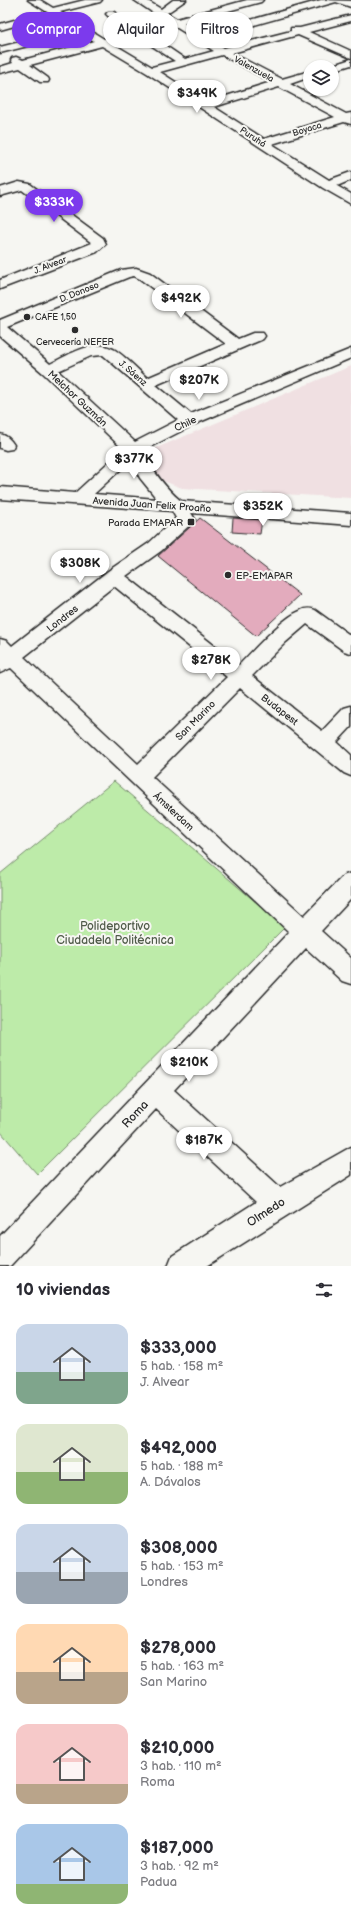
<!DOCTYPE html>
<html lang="es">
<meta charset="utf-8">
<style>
:root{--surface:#fff;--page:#f2f2f3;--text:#2b2b33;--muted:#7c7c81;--accent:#7c3aed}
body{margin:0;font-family:"Balsamiq Sans",sans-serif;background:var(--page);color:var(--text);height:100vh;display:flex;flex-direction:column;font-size:15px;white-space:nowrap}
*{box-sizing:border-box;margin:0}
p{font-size:13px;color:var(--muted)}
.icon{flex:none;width:22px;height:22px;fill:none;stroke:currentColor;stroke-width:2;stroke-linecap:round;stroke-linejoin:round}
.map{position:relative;height:1266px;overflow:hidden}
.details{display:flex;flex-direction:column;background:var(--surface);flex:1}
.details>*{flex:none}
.top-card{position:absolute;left:12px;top:12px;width:327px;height:36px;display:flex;gap:8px}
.tools{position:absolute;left:303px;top:60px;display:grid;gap:8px}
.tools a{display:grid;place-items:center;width:36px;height:36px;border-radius:50%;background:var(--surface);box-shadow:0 1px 3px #0004;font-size:20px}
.price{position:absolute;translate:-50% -34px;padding:0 9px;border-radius:14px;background:#fff;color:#222;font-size:13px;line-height:26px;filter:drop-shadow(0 1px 2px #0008)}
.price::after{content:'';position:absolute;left:50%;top:24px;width:12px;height:9px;margin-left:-6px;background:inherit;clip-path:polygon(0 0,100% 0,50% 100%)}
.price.selected{background:var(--accent);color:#fff}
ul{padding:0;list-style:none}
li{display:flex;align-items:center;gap:12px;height:100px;padding:0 16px}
li span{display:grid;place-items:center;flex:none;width:112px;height:80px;border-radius:12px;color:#555}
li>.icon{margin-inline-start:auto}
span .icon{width:48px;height:48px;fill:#fffc;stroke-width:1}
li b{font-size:17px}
h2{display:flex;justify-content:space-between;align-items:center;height:48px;padding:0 16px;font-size:17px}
.pill{padding:0 14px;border-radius:18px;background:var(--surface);box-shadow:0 1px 3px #0004;font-size:14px;line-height:36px}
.pill.selected{background:var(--accent);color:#fff}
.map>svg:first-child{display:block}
.built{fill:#f0e0e2}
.green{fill:#bdeba9;stroke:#748b6a}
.building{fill:#e3abbd;stroke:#2b2b2b}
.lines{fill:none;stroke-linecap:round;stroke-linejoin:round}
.minor-casing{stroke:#2b2b2b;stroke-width:3}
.minor{fill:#f6f6f2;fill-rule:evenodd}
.poi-dot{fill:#2b2b2b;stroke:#f6f6f2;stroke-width:1.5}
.labels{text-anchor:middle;stroke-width:4;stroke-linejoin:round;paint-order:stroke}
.far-street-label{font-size:9px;fill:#2b2b2b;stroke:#f6f6f2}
.far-poi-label{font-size:9px;fill:#2b2b2b;stroke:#f6f6f2;text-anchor:start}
.street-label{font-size:10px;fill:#2b2b2b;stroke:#f6f6f2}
.poi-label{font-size:10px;fill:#2b2b2b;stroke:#f6f6f2;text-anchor:end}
.near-park-label{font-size:12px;fill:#505b4a;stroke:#f6f6f2}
.near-street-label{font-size:12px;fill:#2b2b2b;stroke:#f6f6f2}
</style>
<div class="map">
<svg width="351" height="1266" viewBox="0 0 351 1266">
<rect width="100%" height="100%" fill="#f6f6f2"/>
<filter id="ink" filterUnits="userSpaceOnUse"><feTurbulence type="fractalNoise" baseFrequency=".025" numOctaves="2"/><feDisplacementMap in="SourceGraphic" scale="8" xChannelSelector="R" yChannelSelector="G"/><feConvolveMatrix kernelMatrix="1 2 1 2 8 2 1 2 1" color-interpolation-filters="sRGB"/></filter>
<g filter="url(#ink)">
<!-- built -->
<path class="built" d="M351,366V498L182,488L163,481L152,467L149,457L154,449Z"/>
<!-- green -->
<path class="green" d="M114,781L285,927L37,1174L0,1131V874Z"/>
<!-- building -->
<g class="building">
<path d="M200,518L300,595L256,636L158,556Z"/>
<path d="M233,518L262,520L260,534L232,532Z"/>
</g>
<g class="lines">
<!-- minor casing -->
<g class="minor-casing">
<g id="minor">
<path d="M28,0H40L53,8L85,0H102L100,2L60,12L104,39L130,31L108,16L106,14L108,12H114L140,29L167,22L134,0H146L161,9L173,0H186L167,13L177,19L247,0H263L261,2L184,23L201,34L321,0L351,1V7L336,2L208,38L224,48L291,31V28H300L351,15V21L309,32L351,51V58L298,35L232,53L282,79L310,71V77L290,84L346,114L351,113V124L344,122L272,144L329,180L351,172V180L337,186L351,194V204L323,188L147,73L102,46L30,65L48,78L49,80L48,82H40L20,68L0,73V67L13,63L11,60L12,58L16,57L23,60L94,41ZM174,26L214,51L185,59L147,33ZM137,36L175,61L152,67L112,43ZM222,55L271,82L207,102L160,72ZM279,87L335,117L264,139L214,107Z"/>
<path d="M29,16L32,17L34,19L32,21L0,30V24Z"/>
<path d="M60,32L64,33L65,35L64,37L0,53V47Z"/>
<path d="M351,59V65L332,71V67H327Z"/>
<path d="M19,182L30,184L103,238L106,244L97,252L0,289V280L92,243L22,190L0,196V188Z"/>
<path d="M136,268L150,273L238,339L253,333H263L265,336L263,339L156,385L191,414L351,349V358L195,424L142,451C153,471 164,487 181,501L351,513V525L191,513L195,519L192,523L161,551L126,576L239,665C253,651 282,618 300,611C305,608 309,608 315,610L351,636V653L344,651L307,624L286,642L252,676L322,731L344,708L351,706V727L337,742L351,755V776L344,773L240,688L152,777L304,916L343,876L351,873V899L321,931L351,958V984L342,981L306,948L174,1090L280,1187L351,1147V1175L207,1266H168L172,1256L256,1202L156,1109L10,1266H0V1236L289,932L11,668L0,673V639L7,641L12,646L108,571L149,543L176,518L172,511L0,499V487L75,493L123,449L43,373L0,336V320L121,270ZM134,276L140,279L226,344L147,378C138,370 121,352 111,348C93,339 66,356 50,364L7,327L129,277ZM103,355L178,420L135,442L58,371L91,356ZM131,460L140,478L157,499L94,494ZM114,586L227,677L138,764L24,657Z"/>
<path d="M0,434C7,436 10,439 14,445L12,449L6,450L0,448Z"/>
</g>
</g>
<!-- minor -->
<use href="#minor" class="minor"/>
</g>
</g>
<!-- markers -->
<g class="poi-dot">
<circle cx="27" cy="317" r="4"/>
<circle cx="75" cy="330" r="4"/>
<rect x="187" y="518" width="8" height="8" rx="2"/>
<circle cx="228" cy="575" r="4"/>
</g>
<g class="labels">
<!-- far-street labels -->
<g class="far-street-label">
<text transform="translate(254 69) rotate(29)" y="3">Valenzuela</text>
<text transform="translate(307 129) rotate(-17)" y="3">Boyaca</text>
<text transform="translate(253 137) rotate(33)" y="3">Puruhá</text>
<text transform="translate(50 265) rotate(-21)" y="3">J. Alvear</text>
<text transform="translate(79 292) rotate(-22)" y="3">D. Donoso</text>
<text transform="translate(133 373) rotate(41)" y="3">J. Sáenz</text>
</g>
<!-- far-poi labels -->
<g class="far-poi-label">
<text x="35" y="320">CAFE 1,50</text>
<text x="75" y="345" text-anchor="middle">Cervecería NEFER</text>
</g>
<!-- street labels -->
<g class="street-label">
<text transform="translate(78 398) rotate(43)" y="4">Melchor Guzmán</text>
<text transform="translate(185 423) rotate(-25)" y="4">Chile</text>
<text transform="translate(152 504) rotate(4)" y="4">Avenida Juan Felix Proaño</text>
<text transform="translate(62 618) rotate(-38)" y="4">Londres</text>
<text transform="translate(280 709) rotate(38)" y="4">Budapest</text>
<text transform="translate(195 720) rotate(-45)" y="4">San Marino</text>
<text transform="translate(174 811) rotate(43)" y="4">Ámsterdam</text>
</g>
<!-- poi labels -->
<g class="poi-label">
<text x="183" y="526">Parada EMAPAR</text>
<text x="236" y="579" text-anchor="start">EP-EMAPAR</text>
</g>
<!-- near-park labels -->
<g class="near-park-label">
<text x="115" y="930">Polideportivo<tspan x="115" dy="14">Ciudadela Politécnica</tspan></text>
</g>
<!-- near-street labels -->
<g class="near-street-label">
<text transform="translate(135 1114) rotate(-47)" y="4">Roma</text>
<text transform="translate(266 1212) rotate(-33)" y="4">Olmedo</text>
</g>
</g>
</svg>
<div class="tools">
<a><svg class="icon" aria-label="layers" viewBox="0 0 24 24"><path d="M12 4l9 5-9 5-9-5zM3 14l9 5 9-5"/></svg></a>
</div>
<b class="price" style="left:197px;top:114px">$349K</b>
<b class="price selected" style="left:54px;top:223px">$333K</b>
<b class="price" style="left:181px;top:319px">$492K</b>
<b class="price" style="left:199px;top:401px">$207K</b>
<b class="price" style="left:134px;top:480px">$377K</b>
<b class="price" style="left:263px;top:527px">$352K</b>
<b class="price" style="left:80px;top:584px">$308K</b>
<b class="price" style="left:211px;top:681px">$278K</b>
<b class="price" style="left:189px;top:1083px">$210K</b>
<b class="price" style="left:204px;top:1161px">$187K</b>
<div class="top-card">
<a class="pill selected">Comprar</a>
<a class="pill">Alquilar</a>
<a class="pill">Filtros</a>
</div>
</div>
<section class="details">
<h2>10 viviendas<svg class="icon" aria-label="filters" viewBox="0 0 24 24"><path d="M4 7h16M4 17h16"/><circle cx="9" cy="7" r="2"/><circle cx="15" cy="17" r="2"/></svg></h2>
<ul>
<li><span style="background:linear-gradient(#c9d6e8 60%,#7fa58c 0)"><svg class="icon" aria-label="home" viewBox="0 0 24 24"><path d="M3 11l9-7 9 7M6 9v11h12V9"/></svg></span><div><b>$333,000</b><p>5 hab. · 158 m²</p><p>J. Alvear</p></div></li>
<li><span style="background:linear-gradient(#dfe7d0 60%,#8fb573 0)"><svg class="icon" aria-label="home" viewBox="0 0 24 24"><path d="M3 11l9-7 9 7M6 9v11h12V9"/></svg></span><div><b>$492,000</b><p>5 hab. · 188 m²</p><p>A. Dávalos</p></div></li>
<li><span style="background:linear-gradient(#c9d6e8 60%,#9aa5b1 0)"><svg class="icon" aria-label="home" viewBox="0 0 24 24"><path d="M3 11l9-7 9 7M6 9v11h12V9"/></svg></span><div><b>$308,000</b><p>5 hab. · 153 m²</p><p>Londres</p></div></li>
<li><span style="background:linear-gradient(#ffd9b3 60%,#b9a48a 0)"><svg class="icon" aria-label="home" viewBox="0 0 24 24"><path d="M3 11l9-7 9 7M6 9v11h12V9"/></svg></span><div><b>$278,000</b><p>5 hab. · 163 m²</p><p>San Marino</p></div></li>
<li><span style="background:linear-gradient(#f6c9c9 75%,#b9a48a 0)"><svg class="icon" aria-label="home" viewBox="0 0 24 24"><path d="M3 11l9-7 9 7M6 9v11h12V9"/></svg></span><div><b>$210,000</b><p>3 hab. · 110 m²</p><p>Roma</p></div></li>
<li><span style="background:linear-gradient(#a9c7e8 75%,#8fb573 0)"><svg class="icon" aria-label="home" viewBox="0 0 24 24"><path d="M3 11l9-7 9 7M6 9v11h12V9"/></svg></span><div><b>$187,000</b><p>3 hab. · 92 m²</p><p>Padua</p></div></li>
</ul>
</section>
